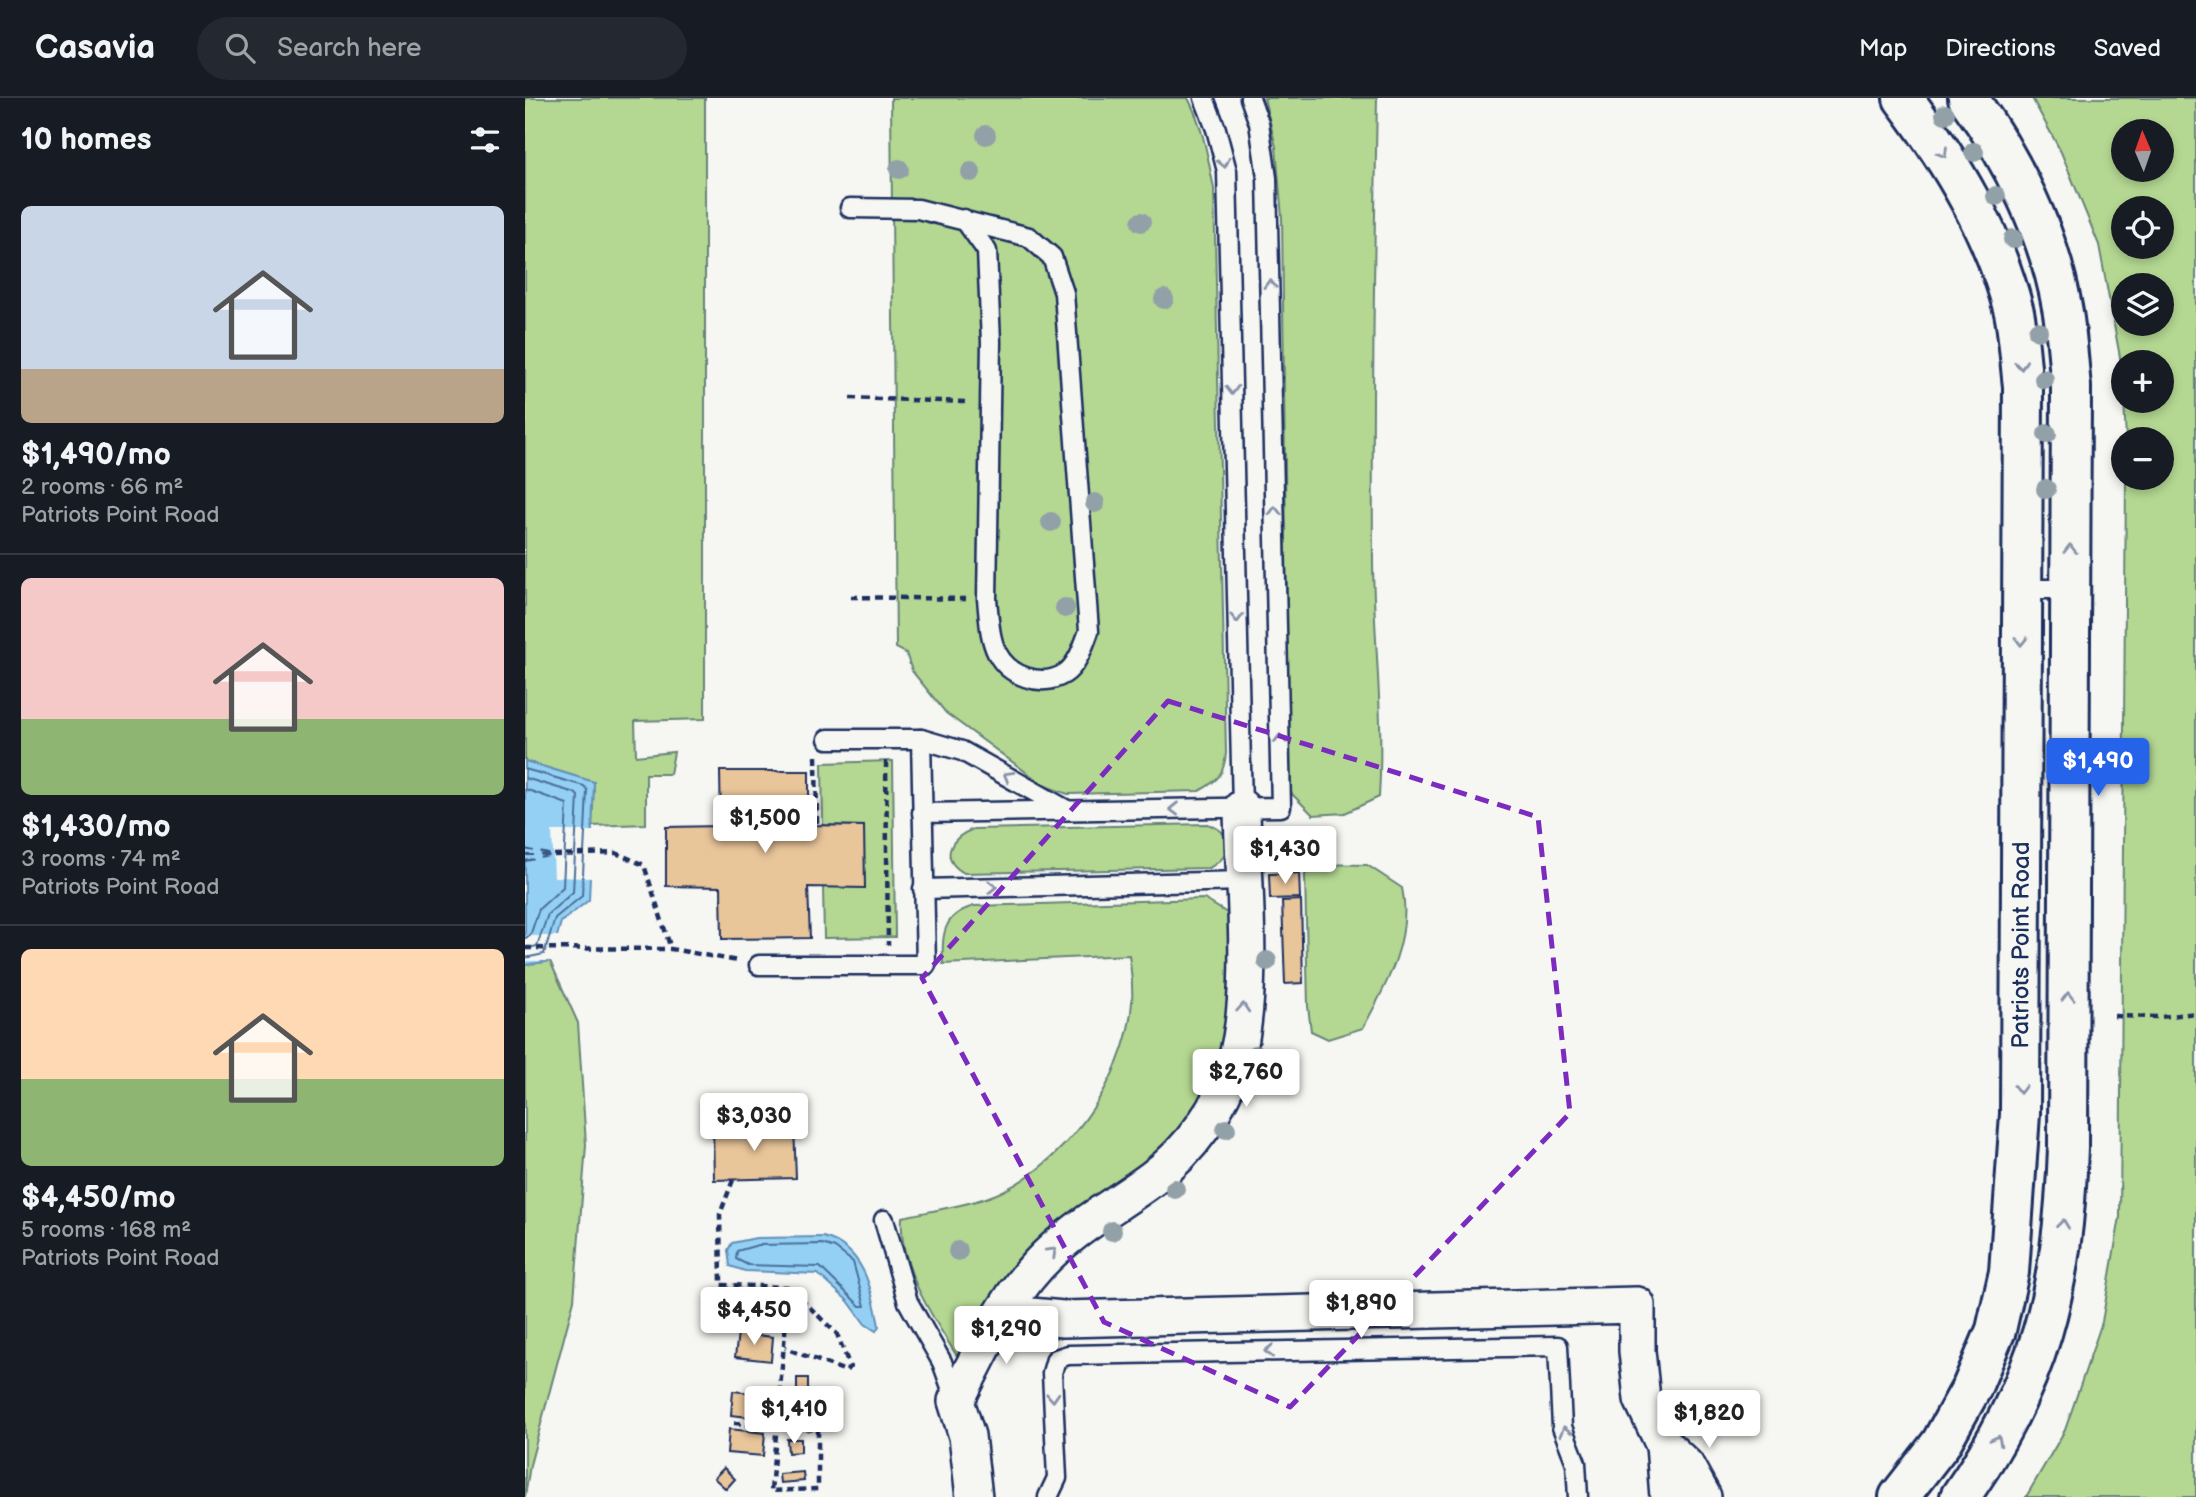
<!DOCTYPE html>
<meta charset="utf-8">
<style>
:root{--surface:#171b24;--page:#242831;--text:#f1f3f6;--muted:#9ea1a6;--line:#363941;--accent:#2563eb}
body{margin:0;font-family:"Balsamiq Sans",sans-serif;background:var(--page);color:var(--text);height:100vh;display:flex;flex-direction:column;font-size:26px;white-space:nowrap}
*{box-sizing:border-box;margin:0}
p{font-size:23px;color:var(--muted)}
.icon{flex:none;width:38px;height:38px;fill:none;stroke:currentColor;stroke-width:2;stroke-linecap:round;stroke-linejoin:round}
.map{position:relative;flex:1;overflow:hidden}
.panel{display:flex;flex-direction:column;background:var(--surface);width:525px}
.panel>*{flex:none}
.needle{width:46px;rotate:358deg}
.tools{position:absolute;left:1586px;top:21px;display:grid;gap:14px}
.tools a{display:grid;place-items:center;width:63px;height:63px;border-radius:50%;background:var(--surface);box-shadow:0 4px 10px #0003;font-size:35px}
.price{position:absolute;translate:-50% -60px;padding:0 16px;border-radius:7px;background:#fff;color:#222;font-size:23px;line-height:46px;filter:drop-shadow(0 2px 4px #0008)}
.price::after{content:'';position:absolute;left:50%;top:42px;width:21px;height:16px;margin-left:-10px;background:inherit;clip-path:polygon(0 0,100% 0,50% 100%)}
.price.on{background:var(--accent);color:#fff}
ul{padding:0;list-style:none}
li{display:grid;align-content:center;gap:14px;height:371px;padding:0 21px}
li+li{border-top:2px solid var(--line)}
li span{display:grid;place-items:center;height:217px;border-radius:10px;color:#555}
li>.icon{margin-inline-start:auto}
span .icon{width:126px;height:126px;fill:#fffc;stroke-width:1}
li b{font-size:30px}
h2{display:flex;justify-content:space-between;align-items:center;height:84px;padding:0 21px;font-size:30px}
header{display:flex;align-items:center;gap:42px;box-sizing:border-box;height:98px;padding:0 35px;background:var(--surface);border-bottom:2px solid var(--line)}
header strong{font-size:33px}
nav{display:flex;gap:38px;margin-inline-start:auto;font-size:24px}
.search{width:490px;height:63px;background:var(--page);display:flex;align-items:center;gap:18px;box-sizing:border-box;padding:0 24px;border-radius:38px;color:var(--muted);font-size:26px}
main{display:flex;flex:1;min-height:0}
.map>svg:first-child{display:block}
.green{fill:#b4d892;stroke:#688478;stroke-width:2;fill-rule:evenodd}
.water{fill:#94d0f4;stroke:#6490b8;stroke-width:2}
.pier{fill:#f6f6f2}
.lines{fill:none;stroke-linecap:round;stroke-linejoin:round}
.shore{stroke:#4b6f9a;stroke-width:2}
.ferry{stroke:#395784;stroke-width:2;stroke-dasharray:9 7;stroke-linecap:butt}
.building{fill:#e9c59a;stroke:#1b2f5e;stroke-width:2}
.lane-casing{stroke:#1b2f5e;stroke-width:23}
.street-casing{stroke:#1b2f5e;stroke-width:40}
.secondary-casing{stroke:#1b2f5e;stroke-width:44}
.path{stroke:#1b2f5e;stroke-width:4.5;stroke-dasharray:7 5;stroke-linecap:butt}
.lane{stroke:#f6f6f2;stroke-width:18}
.street{stroke:#f6f6f2;stroke-width:35}
.secondary{stroke:#f6f6f2;stroke-width:38}
.tree{fill:#92a0a8}
.oneway{stroke:#8892a8}
.marked{fill:none;stroke:#7b2cbf;stroke-width:5;stroke-dasharray:14 9;stroke-linejoin:round}
.labels{text-anchor:middle;stroke-width:5;stroke-linejoin:round;paint-order:stroke}
.street-label{font-size:24px;fill:#1b2f5e;stroke:#f6f6f2}
</style>
<header>
<strong>Casavia</strong>
<div class="search"><svg class="icon" aria-label="search" viewBox="0 0 24 24"><circle cx="10" cy="10" r="6"/><path d="M15 15l6 6"/></svg>Search here</div>
<nav><a>Map</a><a>Directions</a><a>Saved</a></nav>
</header>
<main>
<section class="panel">
<h2>10 homes<svg class="icon" aria-label="filters" viewBox="0 0 24 24"><path d="M4 7h16M4 17h16"/><circle cx="9" cy="7" r="2"/><circle cx="15" cy="17" r="2"/></svg></h2>
<ul>
<li><span style="background:linear-gradient(#c9d6e8 75%,#b9a48a 0)"><svg class="icon" aria-label="home" viewBox="0 0 24 24"><path d="M3 11l9-7 9 7M6 9v11h12V9"/></svg></span><div><b>$1,490/mo</b><p>2 rooms · 66 m²</p><p>Patriots Point Road</p></div></li>
<li><span style="background:linear-gradient(#f6c9c9 65%,#8fb573 0)"><svg class="icon" aria-label="home" viewBox="0 0 24 24"><path d="M3 11l9-7 9 7M6 9v11h12V9"/></svg></span><div><b>$1,430/mo</b><p>3 rooms · 74 m²</p><p>Patriots Point Road</p></div></li>
<li><span style="background:linear-gradient(#ffd9b3 60%,#8fb573 0)"><svg class="icon" aria-label="home" viewBox="0 0 24 24"><path d="M3 11l9-7 9 7M6 9v11h12V9"/></svg></span><div><b>$4,450/mo</b><p>5 rooms · 168 m²</p><p>Patriots Point Road</p></div></li>
</ul>
</section>
<div class="map">
<svg width="1671" height="1399" viewBox="0 0 1671 1399">
<rect width="100%" height="100%" fill="#f6f6f2"/>
<filter id="ink" filterUnits="userSpaceOnUse"><feTurbulence type="fractalNoise" baseFrequency=".0143" numOctaves="2"/><feDisplacementMap in="SourceGraphic" scale="14" xChannelSelector="R" yChannelSelector="G"/><feConvolveMatrix kernelMatrix="1 2 1 2 8 2 1 2 1" color-interpolation-filters="sRGB"/></filter>
<g filter="url(#ink)">
<!-- green -->
<g class="green">
<path d="M0,0H180V621L110,623L111,658L149,654L145,676H121V726L67,728L69,684L0,663Z"/>
<path d="M366,0H663C678,28 683,60 689,91L701,655C699,676 693,683 674,693L543,696L520,688L421,615L387,573L381,555L371,550Z"/>
<path d="M739,0H852C849,155 847,311 848,466C849,544 859,621 854,699L820,715L788,717L764,693L757,120L751,49Z"/>
<path d="M1507,0H1671V1399H1501L1540,1332L1577,1224L1595,1119L1601,380H1636V341H1601L1599,303H1636V264H1598V275L1574,147L1536,54ZM1598,33H1636V72H1598ZM1598,110H1636V149H1598ZM1598,187H1636V226H1598Z"/>
<path d="M368,663L370,839L299,840L298,789H339V728L298,727L297,665Z"/>
<path d="M683,726C711,737 708,757 684,770L439,775C413,760 426,739 449,731Z"/>
<path d="M787,766L842,767L877,790C888,840 861,888 838,930L803,941L786,933L783,908L780,777Z"/>
<path d="M679,801L702,815L706,826V910L690,971L668,1018L635,1054L534,1124L487,1170L432,1258C407,1218 373,1168 377,1119C405,1113 434,1109 461,1100C535,1075 602,982 607,904C608,889 606,871 604,857L418,866C417,837 417,817 449,808Z"/>
<path d="M25,863L53,925L61,1047L49,1202L5,1367L0,1399V867Z"/>
</g>
<!-- water -->
<g class="water">
<path d="M0,663L69,684L64,802L36,824L25,863L0,867Z"/>
<path d="M298,1139C338,1149 347,1190 354,1228L351,1233L340,1226L323,1203L293,1176L220,1173L205,1168L203,1152L207,1145L231,1140Z"/>
</g>
<!-- pier -->
<g class="pier">
<path d="M27,733H70L68,780L29,779Z"/>
<path d="M0,838H36L28,863H0Z"/>
</g>
<g class="lines">
<!-- shore -->
<g class="shore">
<path d="M0,671L59,688L62,692L57,798L30,820L19,856L0,860"/>
<path d="M0,680L50,695L53,698L48,794L23,816L12,848L0,851"/>
<path d="M0,691L42,706L38,789L14,811L5,838L0,840"/>
<path d="M297,1146L310,1150L328,1164L340,1208H335L295,1169L223,1167L211,1161L212,1153L233,1147Z"/>
</g>
<!-- ferry -->
<g class="ferry">
<path d="M0,751L28,757"/>
<path d="M0,757H24"/>
<path d="M0,763L29,757"/>
</g>
</g>
<!-- building -->
<g class="building">
<path d="M195,673H284V727L339,728L340,790L283,789L285,840L197,841L196,789L141,788V729L196,728Z"/>
<path d="M774,775L775,800L745,801L744,776Z"/>
<path d="M776,802L778,885L760,886L757,803Z"/>
<path d="M269,1028L271,1080L189,1082L188,1029Z"/>
<path d="M213,1235L248,1239L246,1263L210,1259Z"/>
<rect x="272" y="1280" width="11" height="27"/>
<path d="M208,1293L244,1297L242,1321L206,1317Z"/>
<path d="M204,1331L240,1335L238,1358L202,1355Z"/>
<path d="M262,1341H276V1354L263,1355Z"/>
<path d="M199,1370L210,1381L201,1391L189,1380Z"/>
<path d="M278,1374L279,1383L255,1385L254,1376Z"/>
</g>
<g class="lines">
<!-- lane casing -->
<g class="lane-casing">
<g id="lane">
<path d="M679,0L691,31L702,73L717,710"/>
<path d="M325,110L393,111L504,139L527,159L539,195L564,533C559,547 552,568 539,576C516,590 484,578 472,555C464,539 464,519 462,501L466,244L462,153L439,121"/>
<path d="M1496,491H1545"/>
<path d="M396,641L437,653L542,712"/>
<path d="M397,715L756,709L742,80L734,25L725,0"/>
<path d="M398,791L719,783"/>
<path d="M234,867H401L396,641H303"/>
<path d="M359,1122L383,1204L417,1264L431,1303"/>
<path d="M523,1399L532,1380L527,1275L531,1261L543,1257L1033,1248L1037,1329L1051,1365L1053,1399"/>
</g>
</g>
<!-- street casing -->
<g class="street-casing">
<g id="street">
<path d="M484,1207L495,1217L538,1221L1112,1207V1253L1117,1301L1139,1347L1161,1368L1178,1399"/>
<path d="M1139,1347L1143,1399"/>
<path d="M449,1399L442,1338L431,1303C454,1257 478,1205 513,1167C547,1130 589,1109 628,1080C665,1053 696,1009 710,965C731,899 718,782 717,710"/>
</g>
</g>
<!-- secondary casing -->
<g class="secondary-casing">
<g id="secondary">
<path id="s1" d="M1374,1399L1416,1345L1447,1289L1471,1232L1484,1174L1495,1016L1498,288C1495,264 1494,238 1489,214C1469,134 1427,65 1378,0"/>
<path d="M1435,1399C1516,1283 1538,1191 1543,1050L1546,289C1543,262 1542,235 1537,209C1524,135 1487,60 1443,0"/>
</g>
</g>
<!-- path -->
<g class="path">
<path d="M325,300L443,304"/>
<path d="M326,499L441,501"/>
<path d="M291,658L292,727"/>
<path d="M361,663L363,847"/>
<path d="M29,757L91,755L119,767L146,851"/>
<path d="M0,850L146,851L213,863"/>
<path d="M1589,918L1636,919L1671,915"/>
<path d="M208,1082L195,1116L196,1187L264,1189L312,1236L325,1269L321,1273L260,1250"/>
<path d="M209,1325L293,1332V1391L246,1393L264,1189"/>
</g>
<!-- lane -->
<use href="#lane" class="lane"/>
<!-- street -->
<use href="#street" class="street"/>
<!-- secondary -->
<use href="#secondary" class="secondary"/>
</g>
<!-- trees -->
<g class="tree">
<circle cx="1420" cy="16" r="10"/>
<circle cx="461" cy="37" r="10"/>
<circle cx="1449" cy="54" r="10"/>
<circle cx="374" cy="71" r="10"/>
<circle cx="446" cy="74" r="10"/>
<circle cx="1471" cy="98" r="10"/>
<circle cx="616" cy="124" r="10"/>
<circle cx="1488" cy="141" r="10"/>
<circle cx="639" cy="201" r="10"/>
<circle cx="1513" cy="233" r="10"/>
<circle cx="1519" cy="281" r="10"/>
<circle cx="1522" cy="336" r="10"/>
<circle cx="1521" cy="391" r="10"/>
<circle cx="570" cy="405" r="10"/>
<circle cx="526" cy="424" r="10"/>
<circle cx="540" cy="510" r="10"/>
<circle cx="742" cy="863" r="10"/>
<circle cx="731" cy="957" r="10"/>
<circle cx="701" cy="1031" r="10"/>
<circle cx="650" cy="1091" r="10"/>
<circle cx="587" cy="1133" r="10"/>
<circle cx="433" cy="1153" r="10"/>
</g>
<!-- one-way arrows -->
<defs><path id="oneway-chevron" d="M-2-3.5L2.5 0L-2 3.5" fill="none" stroke-width="1.6" stroke-linecap="round" stroke-linejoin="round" transform="scale(1.75)"/></defs>
<g class="oneway">
<use href="#oneway-chevron" transform="translate(1418 55) rotate(59)"/>
<use href="#oneway-chevron" transform="translate(699 65) rotate(78)"/>
<use href="#oneway-chevron" transform="translate(745 186) rotate(-91)"/>
<use href="#oneway-chevron" transform="translate(1496 267) rotate(83)"/>
<use href="#oneway-chevron" transform="translate(707 292) rotate(89)"/>
<use href="#oneway-chevron" transform="translate(750 413) rotate(-91)"/>
<use href="#oneway-chevron" transform="translate(1545 451) rotate(-90)"/>
<use href="#oneway-chevron" transform="translate(712 520) rotate(89)"/>
<use href="#oneway-chevron" transform="translate(1496 543) rotate(91)"/>
<use href="#oneway-chevron" transform="translate(755 641) rotate(-91)"/>
<use href="#oneway-chevron" transform="translate(483 678) rotate(-150)"/>
<use href="#oneway-chevron" transform="translate(649 711) rotate(179)"/>
<use href="#oneway-chevron" transform="translate(467 789) rotate(-1)"/>
<use href="#oneway-chevron" transform="translate(1543 899) rotate(-90)"/>
<use href="#oneway-chevron" transform="translate(718 910) rotate(-86)"/>
<use href="#oneway-chevron" transform="translate(1495 991) rotate(90)"/>
<use href="#oneway-chevron" transform="translate(1538 1126) rotate(-83)"/>
<use href="#oneway-chevron" transform="translate(527 1154) rotate(-44)"/>
<use href="#oneway-chevron" transform="translate(744 1253) rotate(179)"/>
<use href="#oneway-chevron" transform="translate(528 1299) rotate(87)"/>
<use href="#oneway-chevron" transform="translate(1040 1333) rotate(-105)"/>
<use href="#oneway-chevron" transform="translate(1472 1342) rotate(-63)"/>
</g>
</g>
<!-- marked area -->
<path class="marked" d="M643,603L1013,719L1045,1015L765,1309L579,1224L397,880Z"/>
<g class="labels">
<!-- street labels -->
<g class="street-label">
<text dy="8" stroke="none"><textPath href="#s1" startOffset="581">Patriots Point Road</textPath></text>
</g>
</g>
</svg>
<div class="tools">
<a><svg class="needle" viewBox="-14 -14 28 28"><path d="M0-13l5 13h-10z" fill="#e53935"/><path d="M0 13l5-13h-10z" fill="#9ea1a6"/></svg></a>
<a><svg class="icon" aria-label="locate" viewBox="0 0 24 24"><circle cx="12" cy="12" r="6"/><path d="M12 2v4M12 18v4M2 12h4M18 12h4"/></svg></a>
<a><svg class="icon" aria-label="layers" viewBox="0 0 24 24"><path d="M12 4l9 5-9 5-9-5zM3 14l9 5 9-5"/></svg></a>
<a>+</a>
<a>−</a>
</div>
<b class="price on" style="left:1573px;top:700px">$1,490</b>
<b class="price" style="left:240px;top:757px">$1,500</b>
<b class="price" style="left:760px;top:788px">$1,430</b>
<b class="price" style="left:721px;top:1011px">$2,760</b>
<b class="price" style="left:229px;top:1055px">$3,030</b>
<b class="price" style="left:836px;top:1242px">$1,890</b>
<b class="price" style="left:229px;top:1249px">$4,450</b>
<b class="price" style="left:481px;top:1268px">$1,290</b>
<b class="price" style="left:269px;top:1348px">$1,410</b>
<b class="price" style="left:1184px;top:1352px">$1,820</b>
</div>
</main>
